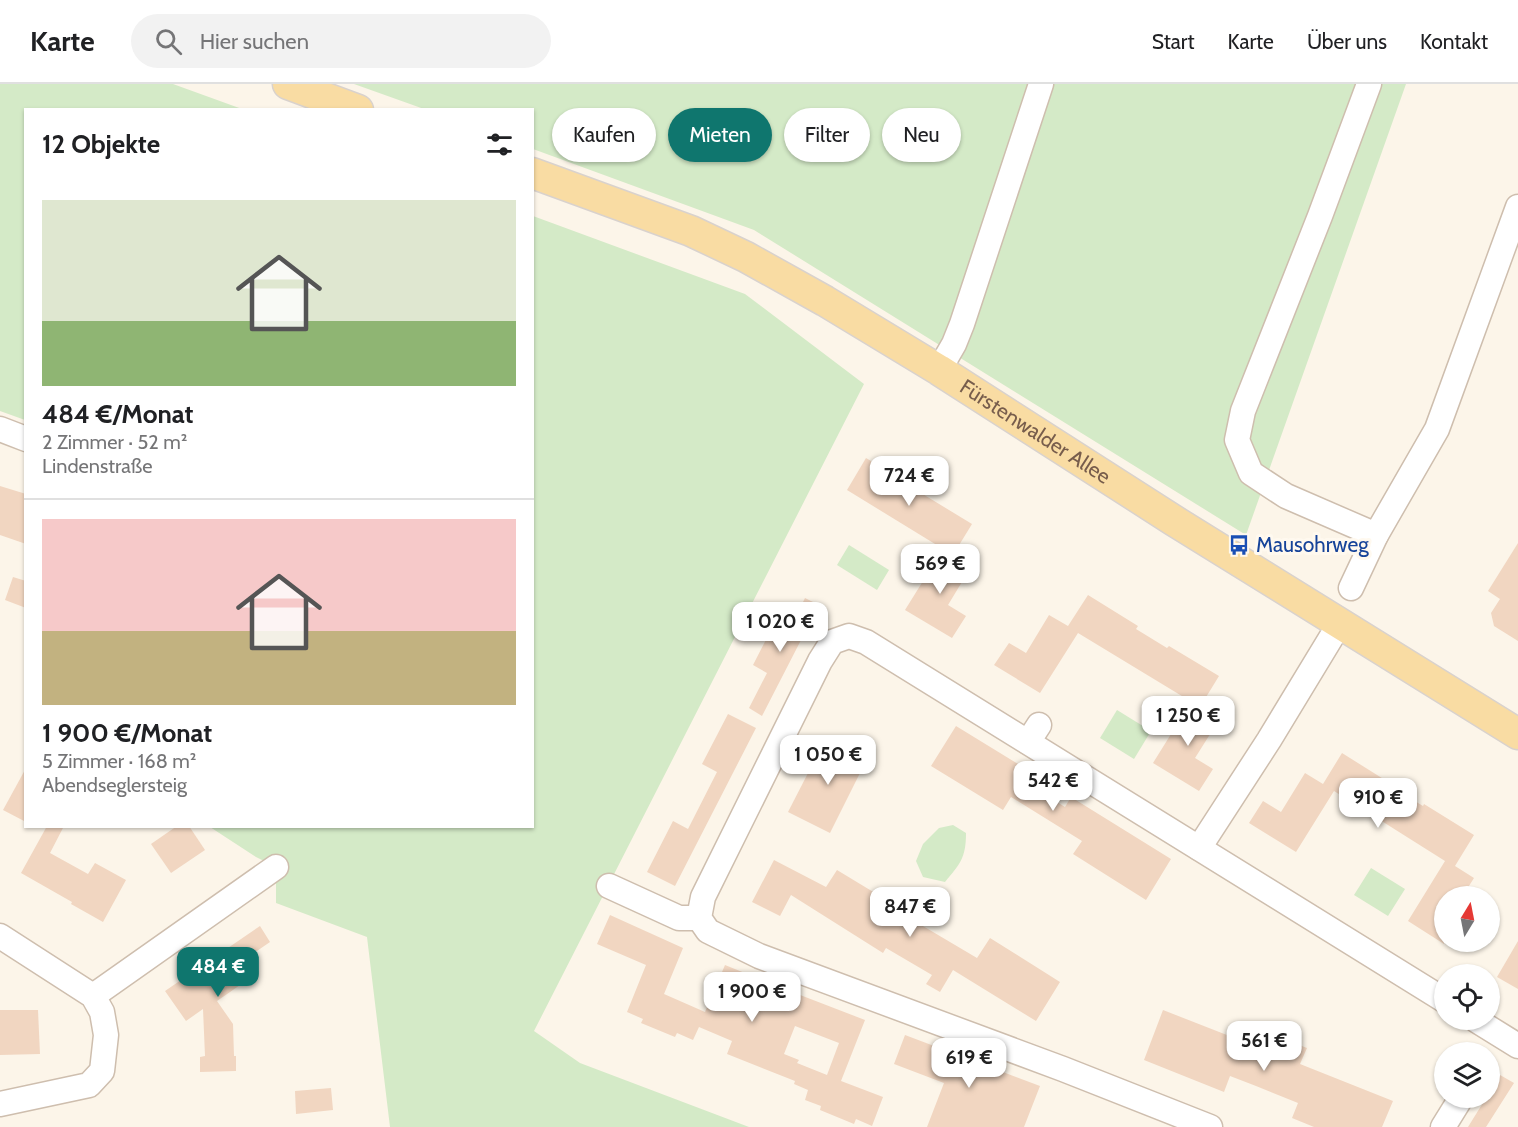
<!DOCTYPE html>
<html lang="de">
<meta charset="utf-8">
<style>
:root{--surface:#fff;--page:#f2f2f2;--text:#202124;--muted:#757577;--line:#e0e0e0;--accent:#0f766e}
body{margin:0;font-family:Cabin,sans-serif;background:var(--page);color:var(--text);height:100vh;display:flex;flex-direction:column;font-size:22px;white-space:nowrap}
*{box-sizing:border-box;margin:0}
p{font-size:20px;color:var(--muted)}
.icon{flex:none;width:33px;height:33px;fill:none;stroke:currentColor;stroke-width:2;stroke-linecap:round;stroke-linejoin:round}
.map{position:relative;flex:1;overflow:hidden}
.drawer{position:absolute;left:24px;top:24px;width:510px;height:720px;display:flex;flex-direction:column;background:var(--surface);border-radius:0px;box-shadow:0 2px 4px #0004}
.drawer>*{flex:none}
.top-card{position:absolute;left:552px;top:24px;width:570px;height:54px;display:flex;gap:12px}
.needle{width:39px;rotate:10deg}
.fabs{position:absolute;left:1434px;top:802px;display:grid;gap:12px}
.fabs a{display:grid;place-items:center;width:66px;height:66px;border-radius:50%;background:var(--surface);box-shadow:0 2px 4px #0004;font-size:30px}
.price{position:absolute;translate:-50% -51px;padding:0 14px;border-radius:12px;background:#fff;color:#222;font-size:20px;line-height:39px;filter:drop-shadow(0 2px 3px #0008)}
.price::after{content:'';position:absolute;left:50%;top:36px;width:18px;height:14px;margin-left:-9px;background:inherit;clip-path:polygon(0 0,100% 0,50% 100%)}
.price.active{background:var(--accent);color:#fff}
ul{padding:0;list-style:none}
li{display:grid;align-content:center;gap:12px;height:318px;padding:0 18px}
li+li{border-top:2px solid var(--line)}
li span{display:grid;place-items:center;height:186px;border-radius:0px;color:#555}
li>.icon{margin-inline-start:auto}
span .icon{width:108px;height:108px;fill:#fffc;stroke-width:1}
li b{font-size:26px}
h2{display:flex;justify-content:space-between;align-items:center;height:72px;padding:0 18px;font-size:26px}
.tag{padding:0 21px;border-radius:27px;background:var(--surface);box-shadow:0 2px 4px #0004;font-size:21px;line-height:54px}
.tag.active{background:var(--accent);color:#fff}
header{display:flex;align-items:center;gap:36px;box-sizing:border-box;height:84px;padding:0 30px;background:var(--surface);border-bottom:2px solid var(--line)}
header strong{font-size:28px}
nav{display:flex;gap:33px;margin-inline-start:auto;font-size:21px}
.search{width:420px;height:54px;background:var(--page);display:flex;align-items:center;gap:15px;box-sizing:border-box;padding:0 21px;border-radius:33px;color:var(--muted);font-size:22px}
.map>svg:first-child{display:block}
.green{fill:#d4eac7}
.building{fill:#f1d6c1;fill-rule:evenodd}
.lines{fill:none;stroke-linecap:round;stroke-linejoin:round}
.minor-casing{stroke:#cebeae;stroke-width:27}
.major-casing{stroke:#d9d2cd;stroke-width:33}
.minor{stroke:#fff;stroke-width:24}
.major{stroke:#f9dca3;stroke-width:30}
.labels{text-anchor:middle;stroke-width:6;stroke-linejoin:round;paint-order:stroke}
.street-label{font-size:21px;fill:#775d4c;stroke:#fff9ef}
.transit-label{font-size:21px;fill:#164399;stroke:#fff9ef;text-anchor:start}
</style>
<header>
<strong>Karte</strong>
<div class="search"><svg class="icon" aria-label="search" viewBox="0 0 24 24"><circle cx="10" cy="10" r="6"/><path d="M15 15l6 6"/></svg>Hier suchen</div>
<nav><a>Start</a><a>Karte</a><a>Über uns</a><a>Kontakt</a></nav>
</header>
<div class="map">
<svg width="1518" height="1043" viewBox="0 0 1518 1043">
<rect width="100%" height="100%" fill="#fcf5e9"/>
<!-- green -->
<g class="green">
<path d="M0,0H173L242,25L26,26L25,336L0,327Z"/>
<path d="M354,0H1406L1246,451L754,146L533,65L532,26L424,25Z"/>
<path d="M533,132L745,210L864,300L534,947L580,979L749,1043H390L367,853L276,819V783L256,773L210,743L532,742Z"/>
<path d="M849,461L889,486L877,506L837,481Z"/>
<path d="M1117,626L1151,647L1134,675L1100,654Z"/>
<path d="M953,741L966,749C966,774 960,780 945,798L923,793L916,777L923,760L939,744Z"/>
<path d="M1371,784L1405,805L1388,832L1354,811Z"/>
</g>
<!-- building -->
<g class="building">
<path d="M866,374L891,389L889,392L920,411L921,409L972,440L953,471L847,406Z"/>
<path d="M0,402L26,410V460L0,451Z"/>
<path d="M1518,459V557L1494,542L1491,529L1500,515L1488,507Z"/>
<path d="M943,465L971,483L948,521L966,532L952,554L905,526Z"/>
<path d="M13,493L26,497V524L5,516Z"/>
<path d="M1088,511L1138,542L1136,545L1167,564L1169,562L1219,592L1200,623L1078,549L1040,609L994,581L1009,559L1026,569L1049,531L1068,542Z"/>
<path d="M805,514L819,521L762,632L749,624L767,589L753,581L777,534L791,542Z"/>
<path d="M1191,618L1219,636L1195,674L1213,685L1199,707L1153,679Z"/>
<path d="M728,630L756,644L675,802L647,788L673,737L688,745L717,688L702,680Z"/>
<path d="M956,642L1028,686L1022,696L1065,723L1071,713L1171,775L1146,816L1073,770L1082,757L1011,713L1003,726L931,682Z"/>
<path d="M826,654L867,675L830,749L788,728Z"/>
<path d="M1342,669L1393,701L1392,703L1423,722L1424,720L1474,751L1455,782L1474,794L1462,813H1444V860L1408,837L1445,777L1334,707L1296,768L1249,739L1263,717L1281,728L1305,689L1323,700Z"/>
<path d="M26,684V738L3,726Z"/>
<path d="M47,742H64L50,769L88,790L95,779L126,796L103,838L71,820L72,818L21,789Z"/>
<path d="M177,742H189L205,766L171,789L151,760Z"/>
<path d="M774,776L826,803L837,786L908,829L906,832L977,874L990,854L1060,898L1036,937L953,886L940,908L926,900L932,891L886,864L883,869L791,811L780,832L752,818Z"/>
<path d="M610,831L683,864L664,910L705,928L725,881L782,904L865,936L841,997L883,1013L872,1042L856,1035L854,1040L820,1026L821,1022L805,1016L808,1006L794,1000L795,997L727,970L732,957L699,943L693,956L677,949L675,953L641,939L643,935L627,928L646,881L597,860ZM795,942L839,959L827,991L797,979L799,976L784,970Z"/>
<path d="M260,842L270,858L248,873L259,888L217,917L233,940L234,972H236V987L200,988V973L205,972L203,925L186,937L165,907Z"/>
<path d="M1518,857V905L1497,893Z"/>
<path d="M0,926H38L40,970L0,971Z"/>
<path d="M1163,926L1255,962L1261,946L1307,964L1300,980L1393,1017L1382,1043H1314L1292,1034L1298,1019L1256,1002L1230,992L1224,1008L1144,976Z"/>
<path d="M905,951L1040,1002L1024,1043H927L944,999L894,980Z"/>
<path d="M1500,991L1514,999L1486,1043H1468L1486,1014H1490V1008Z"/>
<path d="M331,1004L333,1026L296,1030L295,1007Z"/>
</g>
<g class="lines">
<!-- minor casing -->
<g class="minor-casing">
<g id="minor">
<path d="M1369,0L1320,132L1243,327L1237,356L1251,389L1286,412L1376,451"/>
<path d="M939,286L954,260L962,240L1041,0"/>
<path d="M0,345L26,355"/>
<path d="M1351,504L1376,451L1437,345L1518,123"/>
<path d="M1028,658L1039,641"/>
<path d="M1199,764L1269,656L1340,539"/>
<path d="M609,802L679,834H699"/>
<path d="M0,852L93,912L102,928L106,951L102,987L89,1001L0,1020"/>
<path d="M93,912L276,783"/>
<path d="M1476,936L1518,962"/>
<path d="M1210,1043L1063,985L759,872L708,847L699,834L703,813L820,577L832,558L849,552L866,558L1444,916"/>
<path d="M1443,1043L1461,1014"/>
</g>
</g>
<!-- major casing -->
<g class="major-casing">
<g id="major">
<path d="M288,0L358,26"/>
<path id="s1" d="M532,89L691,147L746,173L825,217L939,286L1173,436L1518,650"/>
</g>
</g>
<!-- minor -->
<use href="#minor" class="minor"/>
<!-- major -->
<use href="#major" class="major"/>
</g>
<!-- icons -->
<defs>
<g id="bus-bare" transform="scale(1.62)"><path d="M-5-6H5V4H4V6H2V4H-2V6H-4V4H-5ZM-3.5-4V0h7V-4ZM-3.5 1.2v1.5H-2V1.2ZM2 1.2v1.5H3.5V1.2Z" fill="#1a4fb4" stroke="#fff9ef" stroke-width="2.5" paint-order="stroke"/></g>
</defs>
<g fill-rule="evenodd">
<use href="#bus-bare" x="1239" y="461"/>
</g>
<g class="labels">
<!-- street labels -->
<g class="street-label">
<text dy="7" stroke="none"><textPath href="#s1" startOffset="568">Fürstenwalder Allee</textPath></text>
</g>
<!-- transit labels -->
<g class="transit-label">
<text x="1256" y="468">Mausohrweg</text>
</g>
</g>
</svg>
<div class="fabs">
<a><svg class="needle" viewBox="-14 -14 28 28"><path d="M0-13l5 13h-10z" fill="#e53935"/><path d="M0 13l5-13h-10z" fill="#757577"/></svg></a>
<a><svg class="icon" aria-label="locate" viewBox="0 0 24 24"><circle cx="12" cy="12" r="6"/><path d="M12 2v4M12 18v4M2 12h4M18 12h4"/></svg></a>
<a><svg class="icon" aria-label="layers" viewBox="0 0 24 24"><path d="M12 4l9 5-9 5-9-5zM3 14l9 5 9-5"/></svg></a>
</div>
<b class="price" style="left:909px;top:423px">724 €</b>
<b class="price" style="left:940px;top:511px">569 €</b>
<b class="price" style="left:780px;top:569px">1 020 €</b>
<b class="price" style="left:1188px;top:663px">1 250 €</b>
<b class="price" style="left:828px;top:702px">1 050 €</b>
<b class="price" style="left:1053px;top:728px">542 €</b>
<b class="price" style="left:1378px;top:745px">910 €</b>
<b class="price" style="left:910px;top:854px">847 €</b>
<b class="price active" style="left:218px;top:914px">484 €</b>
<b class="price" style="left:752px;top:939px">1 900 €</b>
<b class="price" style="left:1264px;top:988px">561 €</b>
<b class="price" style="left:969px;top:1005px">619 €</b>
<div class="top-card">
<a class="tag">Kaufen</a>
<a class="tag active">Mieten</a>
<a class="tag">Filter</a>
<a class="tag">Neu</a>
</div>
<section class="drawer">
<h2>12 Objekte<svg class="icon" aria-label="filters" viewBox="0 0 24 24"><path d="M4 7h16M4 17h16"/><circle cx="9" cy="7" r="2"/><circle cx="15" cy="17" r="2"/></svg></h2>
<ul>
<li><span style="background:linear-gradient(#dfe7d0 65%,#8fb573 0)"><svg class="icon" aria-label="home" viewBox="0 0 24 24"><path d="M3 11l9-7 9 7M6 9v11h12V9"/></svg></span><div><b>484 €/Monat</b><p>2 Zimmer · 52 m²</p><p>Lindenstraße</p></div></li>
<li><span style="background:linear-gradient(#f6c9c9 60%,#c2b280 0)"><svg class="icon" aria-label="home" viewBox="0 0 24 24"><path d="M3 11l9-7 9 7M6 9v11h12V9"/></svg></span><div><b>1 900 €/Monat</b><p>5 Zimmer · 168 m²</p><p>Abendseglersteig</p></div></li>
</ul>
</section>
</div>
